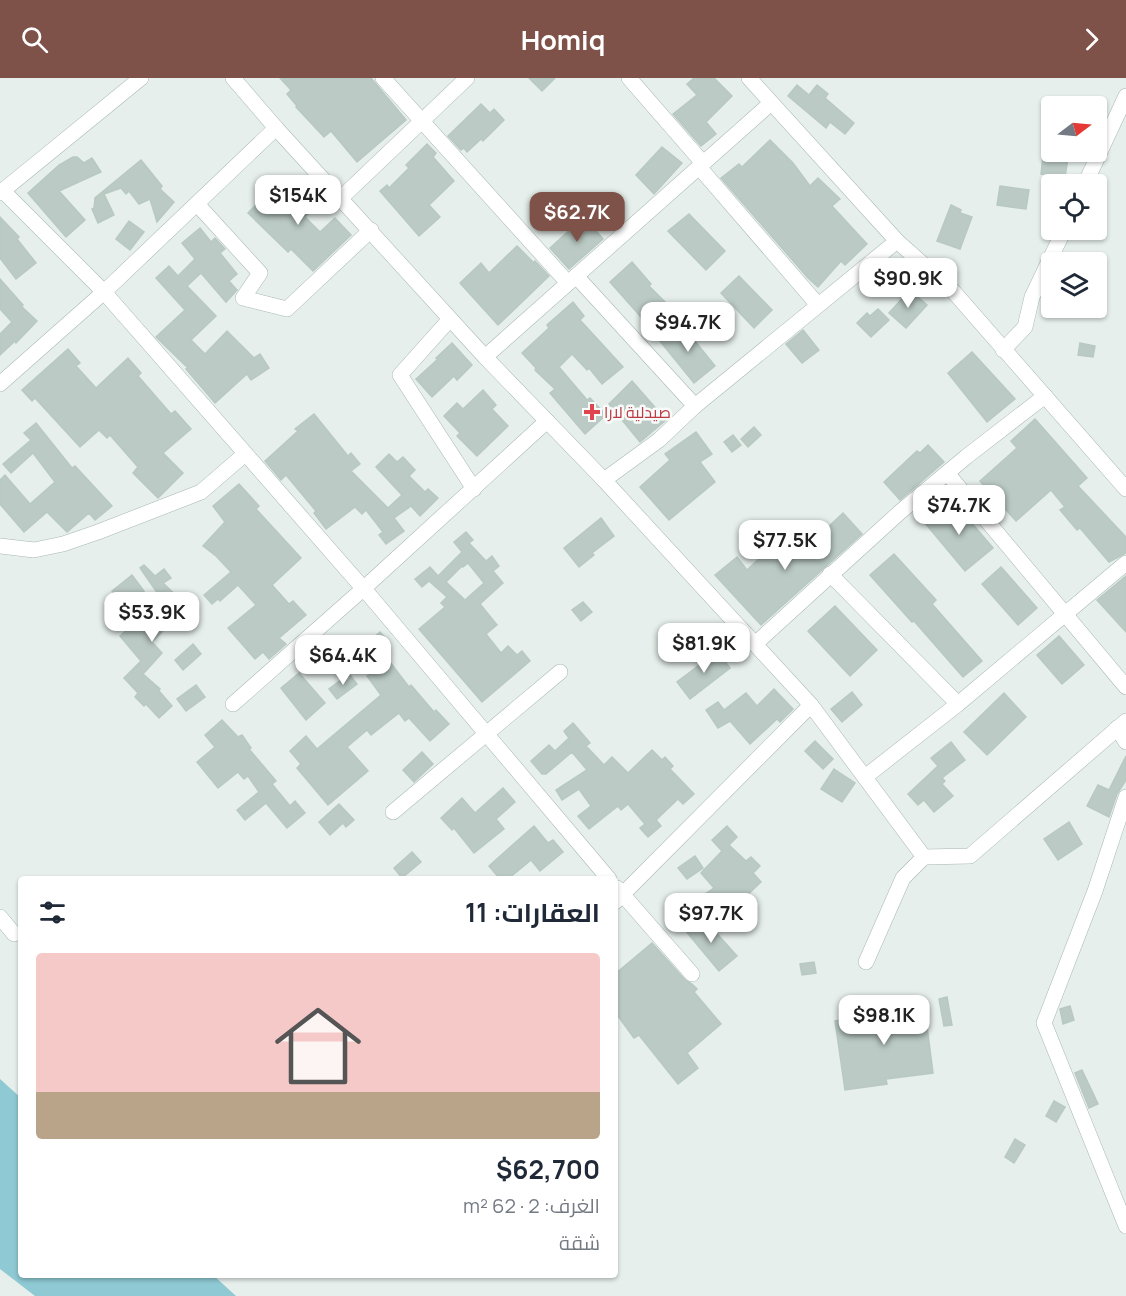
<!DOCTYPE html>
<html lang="ar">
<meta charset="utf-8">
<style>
:root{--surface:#fff;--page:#f6f6f7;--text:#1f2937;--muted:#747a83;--accent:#7f5249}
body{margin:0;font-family:Manrope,Cairo,sans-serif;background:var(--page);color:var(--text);direction:rtl;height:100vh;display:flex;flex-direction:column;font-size:22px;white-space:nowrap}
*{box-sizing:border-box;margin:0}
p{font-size:20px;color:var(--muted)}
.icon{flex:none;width:33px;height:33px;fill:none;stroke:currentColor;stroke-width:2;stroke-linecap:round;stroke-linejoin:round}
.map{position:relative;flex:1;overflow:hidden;direction:ltr}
.panel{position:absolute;left:18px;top:798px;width:600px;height:402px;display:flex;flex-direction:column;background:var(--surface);border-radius:6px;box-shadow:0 2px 4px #0004;direction:rtl}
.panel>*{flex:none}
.needle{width:39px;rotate:74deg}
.tools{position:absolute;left:1041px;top:18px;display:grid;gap:12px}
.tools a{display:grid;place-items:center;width:66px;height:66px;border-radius:6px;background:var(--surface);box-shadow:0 2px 4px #0004;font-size:30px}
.price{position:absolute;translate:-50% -51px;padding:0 14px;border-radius:12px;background:#fff;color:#222;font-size:20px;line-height:39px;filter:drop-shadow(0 2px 3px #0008)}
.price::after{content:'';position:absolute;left:50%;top:36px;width:18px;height:14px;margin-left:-9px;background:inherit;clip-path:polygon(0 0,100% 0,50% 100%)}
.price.current{background:var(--accent);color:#fff}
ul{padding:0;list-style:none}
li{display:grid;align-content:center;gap:12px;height:318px;padding:0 18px}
li span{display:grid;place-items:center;height:186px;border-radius:6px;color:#555}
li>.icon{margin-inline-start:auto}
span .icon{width:108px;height:108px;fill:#fffc;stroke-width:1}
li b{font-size:26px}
h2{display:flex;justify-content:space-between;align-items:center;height:72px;padding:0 18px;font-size:26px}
header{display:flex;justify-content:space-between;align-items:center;height:78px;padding:0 18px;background:var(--accent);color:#fff;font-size:27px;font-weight:700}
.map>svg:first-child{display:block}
.water{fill:#8ec9d4}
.building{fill:#bbcac4;stroke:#b8c9c2;stroke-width:1.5;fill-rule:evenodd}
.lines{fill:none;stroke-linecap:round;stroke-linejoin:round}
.street-casing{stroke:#a8b8b2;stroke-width:16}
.street{stroke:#fff;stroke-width:15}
.health-dot{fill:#e0444e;stroke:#f7fbf9;stroke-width:2}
.labels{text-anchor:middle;stroke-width:5;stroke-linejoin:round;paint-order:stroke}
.health-label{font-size:16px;fill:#be3a42;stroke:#f7fbf9;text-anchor:start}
</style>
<header><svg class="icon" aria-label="forward" viewBox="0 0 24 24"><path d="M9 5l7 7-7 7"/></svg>Homiq<svg class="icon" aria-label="search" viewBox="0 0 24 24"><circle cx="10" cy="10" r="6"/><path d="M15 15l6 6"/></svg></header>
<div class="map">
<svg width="1126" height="1218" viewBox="0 0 1126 1218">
<rect width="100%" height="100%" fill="#e6efeb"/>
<!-- water -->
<path class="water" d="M0,1001L21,1020V1197H213L236,1218H35L0,1191Z"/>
<!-- building -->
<g class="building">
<path d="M280,0H371L406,42L357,84L331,53L324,59L296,29L297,28L287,16L291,12Z"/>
<path d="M529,0H555L542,13Z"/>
<path d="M694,0H714L732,18L706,44L716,56L701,68L673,36L697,17L687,6Z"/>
<path d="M797,7L809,17L817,7L828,16L825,20L854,45L845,56L830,44L826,50L788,18Z"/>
<path d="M481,26L490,35L494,31L504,42L483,63L481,61L467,74L464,70L461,72L448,58Z"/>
<path d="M770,62L793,85L810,108L818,100L840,121L832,128L867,166L845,187L841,183L818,209L808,200L721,100L739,86L742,89Z"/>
<path d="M427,66L436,75L433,79L454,103L429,127L440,139L419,158L380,113L387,107L389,110L409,90L406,87Z"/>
<path d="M662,69L682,85L654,116L636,97Z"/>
<path d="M1043,77L1068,80L1065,99L1041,96Z"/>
<path d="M73,79H77L84,85L92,80L101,94L59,113L85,142L66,159L28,115L59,87Z"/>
<path d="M141,82L162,108L160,111L174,124L157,144L150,121L139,126L129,113L126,116L121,110L104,116L114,137L98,145L92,131L94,130L95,120Z"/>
<path d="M279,103L297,120L304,113L317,126L305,139L320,154L335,140L351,157L313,193L291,171L288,174L248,135Z"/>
<path d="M1000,108L1029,112L1026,131L997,127Z"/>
<path d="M951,127L961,132L960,135L972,139L960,171L937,163Z"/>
<path d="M689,136L725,173L706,192L668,153Z"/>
<path d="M0,139L19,159L17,161L36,185L16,201L0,180Z"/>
<path d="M584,139L603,161L569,191L550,170Z"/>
<path d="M129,143L144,154L130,172L116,161Z"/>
<path d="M200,150L211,164L215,160L225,171L220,175L237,196L229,203L237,212L226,224L201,195L187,208L216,238L191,262L205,276L227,253L254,280L260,276L269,290L251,302L247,296L215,325L186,291L188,290L156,259L185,232L156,200L169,188L178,198L195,181L182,165Z"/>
<path d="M517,168L534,185L535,183L549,198L498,247L460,205L481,185L489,195Z"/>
<path d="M632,184L651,206L649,208L668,227L648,247L610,204Z"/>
<path d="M889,187L899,199L877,218L867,205Z"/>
<path d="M739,198L772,232L754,250L721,215Z"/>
<path d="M0,201L23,227L21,228L37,243L16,265L15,263L0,277V256L12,244L0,231Z"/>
<path d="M910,212L927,227L906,250L889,235Z"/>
<path d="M573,224L584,238L580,242L623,289L602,306L589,290L587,292L572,276L559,289L587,322L590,320L606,337L585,356L550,315L555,311L535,292L536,290L522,275L549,250L547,247Z"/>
<path d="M878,231L889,242L871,259L857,245L867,235L870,238Z"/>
<path d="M683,245L692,255L690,257L715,288L694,305L660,263Z"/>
<path d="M803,252L819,272L802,285L786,266Z"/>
<path d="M452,265L472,287L457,302L454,298L432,319L416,301L438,281L436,280Z"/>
<path d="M1080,265L1095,268L1093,279L1078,277Z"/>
<path d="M68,271L80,285L76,288L96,310L128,280L141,295L138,298L171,336L175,333L191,351L163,375L183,395L158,420L133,395L138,389L110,357L107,360L99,352L80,369L35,320L32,323L22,312Z"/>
<path d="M972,274L1015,321L987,344L948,295Z"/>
<path d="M632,303L666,342L640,364L609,326Z"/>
<path d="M483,312L496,327L492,331L508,348L477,378L457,358L460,355L444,338L457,325L463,331Z"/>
<path d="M314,336L348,378L351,375L360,386L351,393L388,430L402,417L376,389L389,376L397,384L403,379L415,392L409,398L425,414L428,411L438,420L420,438L411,428L394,440L404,453L386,466L379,457L383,454L366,432L362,436L355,429L326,451L314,435L316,433L286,397L281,402L265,383L298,353L295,351Z"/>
<path d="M1035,341L1087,400L1078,408L1126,459V475L1109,484L1080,450L1077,452L1060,432L1065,429L1051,412L1016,443L980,403L1017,370L1011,363Z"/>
<path d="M36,345L72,390L75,388L112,428L95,442L89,435L67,454L47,434L24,454L0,426V402L5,397L30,426L55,404L33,375L11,395L3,386L31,362L24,355Z"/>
<path d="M754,349L761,357L748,369L741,361Z"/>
<path d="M696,354L712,376L700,384L715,404L669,442L640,409L670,382L665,376Z"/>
<path d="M733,357L741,367L732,374L724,364Z"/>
<path d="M928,367L944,384L900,422L884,404L917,373L920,375Z"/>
<path d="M239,406L259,428L256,431L301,480L272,507L289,526L293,523L306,537L279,560L286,566L269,581L263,574L255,581L228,550L256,527L238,507L220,523L218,521L212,526L204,517L231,494L216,478L203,468L225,444L213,428Z"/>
<path d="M952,422L993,470L965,493L925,445Z"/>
<path d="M843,435L862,456L761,547L715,497L737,479L747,492L777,464L793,482Z"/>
<path d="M601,440L614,458L592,475L594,477L579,489L564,470Z"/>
<path d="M466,454L473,462L469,465L486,483L492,478L499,488L493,493L503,505L480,526L497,547L486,556L501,575L508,568L517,577L522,573L530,583L482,624L419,551L445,529L441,525L447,519L429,503L422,509L415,501L430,489L438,498L462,474L454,464ZM468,485L484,505L465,522L446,504L462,488L463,489Z"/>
<path d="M894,476L936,522L932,526L982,583L963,599L914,543L912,544L870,497Z"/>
<path d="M144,487L155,498L164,491L171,500L163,505L187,528L152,564L162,575L143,596L160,611L159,613L172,628L159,640L146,626L144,628L135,619L138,615L124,600L141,583L120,558L138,542L143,548L159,532L156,530L163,523L140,490Z"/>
<path d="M1001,489L1037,530L1018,547L982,506Z"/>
<path d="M132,497L144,513L124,528L112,513Z"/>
<path d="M1126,498V554L1097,522Z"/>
<path d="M583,524L592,534L581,543L572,532Z"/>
<path d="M835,528L877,572L850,598L808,553Z"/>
<path d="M380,554L388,563L380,571L409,609L411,607L434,634L436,632L449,646L430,663L409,640L405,643L399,635L371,657L367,652L347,669L368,693L328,727L297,690L301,686L290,673L306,658L317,671L381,617L367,598L374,594L357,574Z"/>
<path d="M1059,558L1084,587L1062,606L1037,577Z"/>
<path d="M193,566L201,576L183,592L175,582Z"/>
<path d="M716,571L730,590L690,621L677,604L702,585L700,583Z"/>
<path d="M299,595L325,625L306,642L281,610Z"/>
<path d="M349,596L357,606L337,621L329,611Z"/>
<path d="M196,607L205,619L186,633L177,621Z"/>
<path d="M774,611L793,631L780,644L777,641L750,666L730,643L718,650L706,632L718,624L724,632L746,615L757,628Z"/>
<path d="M852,614L862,627L842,644L831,631Z"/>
<path d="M1004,615L1026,639L987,677L964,654Z"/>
<path d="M222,642L238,659L242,657L251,670L249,671L276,703L272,706L290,728L295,723L305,735L287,750L266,725L245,742L237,732L259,714L248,698L244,701L238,694L218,710L197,684L215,669L205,657Z"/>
<path d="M573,645L590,665L586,668L604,687L612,679L628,695L652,672L662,682L665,679L673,688L670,691L694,716L683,726L678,721L656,742L661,748L648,759L640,750L645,746L628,726L621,732L618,728L589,751L578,738L591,728L579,711L562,722L556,712L587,692L572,674L546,696H542L531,683L549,667L555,673L569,660L564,653Z"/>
<path d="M815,663L833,681L823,691L805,673Z"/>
<path d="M951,664L965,682L942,700L945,703L942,706L953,718L934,734L924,722L918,727L908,716L938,688L931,680Z"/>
<path d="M422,674L433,686L414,704L403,692Z"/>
<path d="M1126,678V702L1117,716L1109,739L1087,728L1098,707L1109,712Z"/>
<path d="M834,691L855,705L842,724L821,711Z"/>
<path d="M503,710L515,724L496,741L504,751L474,775L454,750L452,752L441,740L462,720L475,735Z"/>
<path d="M339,726L354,742L346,749L343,745L330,757L319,744Z"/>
<path d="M1069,744L1082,766L1058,782L1044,761Z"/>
<path d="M534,748L548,765L553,762L563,774L540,793L531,782L508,801H500L489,788Z"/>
<path d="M727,748L737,759L729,767L746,783L751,779L760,788L753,795L761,804L742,822L745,825L731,838L719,825L711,831L702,818L714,810L701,795L722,773L712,762Z"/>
<path d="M412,774L421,784L402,800L394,790Z"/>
<path d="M695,778L703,790L687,801L678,790Z"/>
<path d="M701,838L737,878L719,893L685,852Z"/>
<path d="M652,865L685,902L692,906L697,911L694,914L721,946L687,975L698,990L678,1006L639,957L634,960L615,934V896Z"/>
<path d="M814,884L816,895L802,897L800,886Z"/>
<path d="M947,919L952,947L944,948L939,921Z"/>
<path d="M924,925L933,995L886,1001L887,1006L845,1012L835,943L886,935L885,929Z"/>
<path d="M1070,928L1074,942L1063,946L1060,931Z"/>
<path d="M1082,992L1098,1026L1089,1030L1075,995Z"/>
<path d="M1054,1023L1065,1029L1056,1044L1046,1038Z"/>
<path d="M1015,1061L1025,1067L1014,1085L1005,1079Z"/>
</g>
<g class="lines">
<!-- street casing -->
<g class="street-casing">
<g id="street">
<path d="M233,0L276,50L485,279L604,402L811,627L924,779L970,778L1126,643"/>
<path d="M383,0L568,205"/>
<path d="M629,0L703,85"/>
<path d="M749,0L897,163L953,213L1126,411"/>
<path d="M699,89L818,227"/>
<path d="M1085,106L1126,18"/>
<path d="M3,113L104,214L370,518L609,801"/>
<path d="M0,115L141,0"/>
<path d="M341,120L467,0"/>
<path d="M197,126L260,195L243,220L287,231L371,152"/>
<path d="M576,198L695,328"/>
<path d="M450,241L400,297L474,411"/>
<path d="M1003,272L1025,249L1032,219L1064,152"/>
<path d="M485,279L771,25"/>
<path d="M0,306L104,214L276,50"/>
<path d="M947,395L1126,609"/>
<path d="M604,402L659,362L695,328L897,163"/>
<path d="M0,468L34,472L63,466L98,454L201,414L245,376"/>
<path d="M830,496L958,626"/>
<path d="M755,566L900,434L966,379L1045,318"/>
<path d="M233,626L363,511L547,343"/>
<path d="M1117,650L1126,664"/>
<path d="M865,699L958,626L1126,485"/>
<path d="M1126,719L1095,813L1044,945L1126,1148"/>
<path d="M393,734L560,594"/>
<path d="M617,810L692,896"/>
<path d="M615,824L811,627"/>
<path d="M0,839L14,856"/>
<path d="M866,884L903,800L924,779"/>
</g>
</g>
<!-- street -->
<use href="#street" class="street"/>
</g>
<!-- markers -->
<path class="health-dot" d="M589 325h6v6h6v6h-6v6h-6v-6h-6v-6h6z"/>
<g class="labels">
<!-- health labels -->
<g class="health-label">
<text x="604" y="340">صيدلية لارا</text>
</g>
</g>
</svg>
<div class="tools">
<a><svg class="needle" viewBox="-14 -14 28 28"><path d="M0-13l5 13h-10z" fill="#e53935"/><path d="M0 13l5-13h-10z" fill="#747a83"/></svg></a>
<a><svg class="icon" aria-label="locate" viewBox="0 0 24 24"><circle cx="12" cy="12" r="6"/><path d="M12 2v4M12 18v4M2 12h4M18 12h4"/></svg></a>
<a><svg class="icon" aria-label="layers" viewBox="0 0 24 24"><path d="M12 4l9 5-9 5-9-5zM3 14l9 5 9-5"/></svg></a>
</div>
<b class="price" style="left:298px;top:148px">$154K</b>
<b class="price current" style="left:577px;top:165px">$62.7K</b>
<b class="price" style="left:908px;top:231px">$90.9K</b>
<b class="price" style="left:688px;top:275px">$94.7K</b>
<b class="price" style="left:959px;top:458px">$74.7K</b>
<b class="price" style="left:785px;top:493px">$77.5K</b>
<b class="price" style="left:152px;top:565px">$53.9K</b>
<b class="price" style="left:704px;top:596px">$81.9K</b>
<b class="price" style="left:343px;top:608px">$64.4K</b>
<b class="price" style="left:711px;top:866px">$97.7K</b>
<b class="price" style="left:884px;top:968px">$98.1K</b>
<section class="panel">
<h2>العقارات: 11<svg class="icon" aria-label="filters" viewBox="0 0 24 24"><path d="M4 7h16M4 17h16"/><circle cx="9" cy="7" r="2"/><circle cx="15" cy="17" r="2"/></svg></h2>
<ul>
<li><span style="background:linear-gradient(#f6c9c9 75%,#b9a48a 0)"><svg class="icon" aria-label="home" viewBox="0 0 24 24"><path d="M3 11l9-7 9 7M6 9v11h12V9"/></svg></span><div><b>$62,700</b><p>الغرف: 2 · 62 m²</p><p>شقة</p></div></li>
</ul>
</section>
</div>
